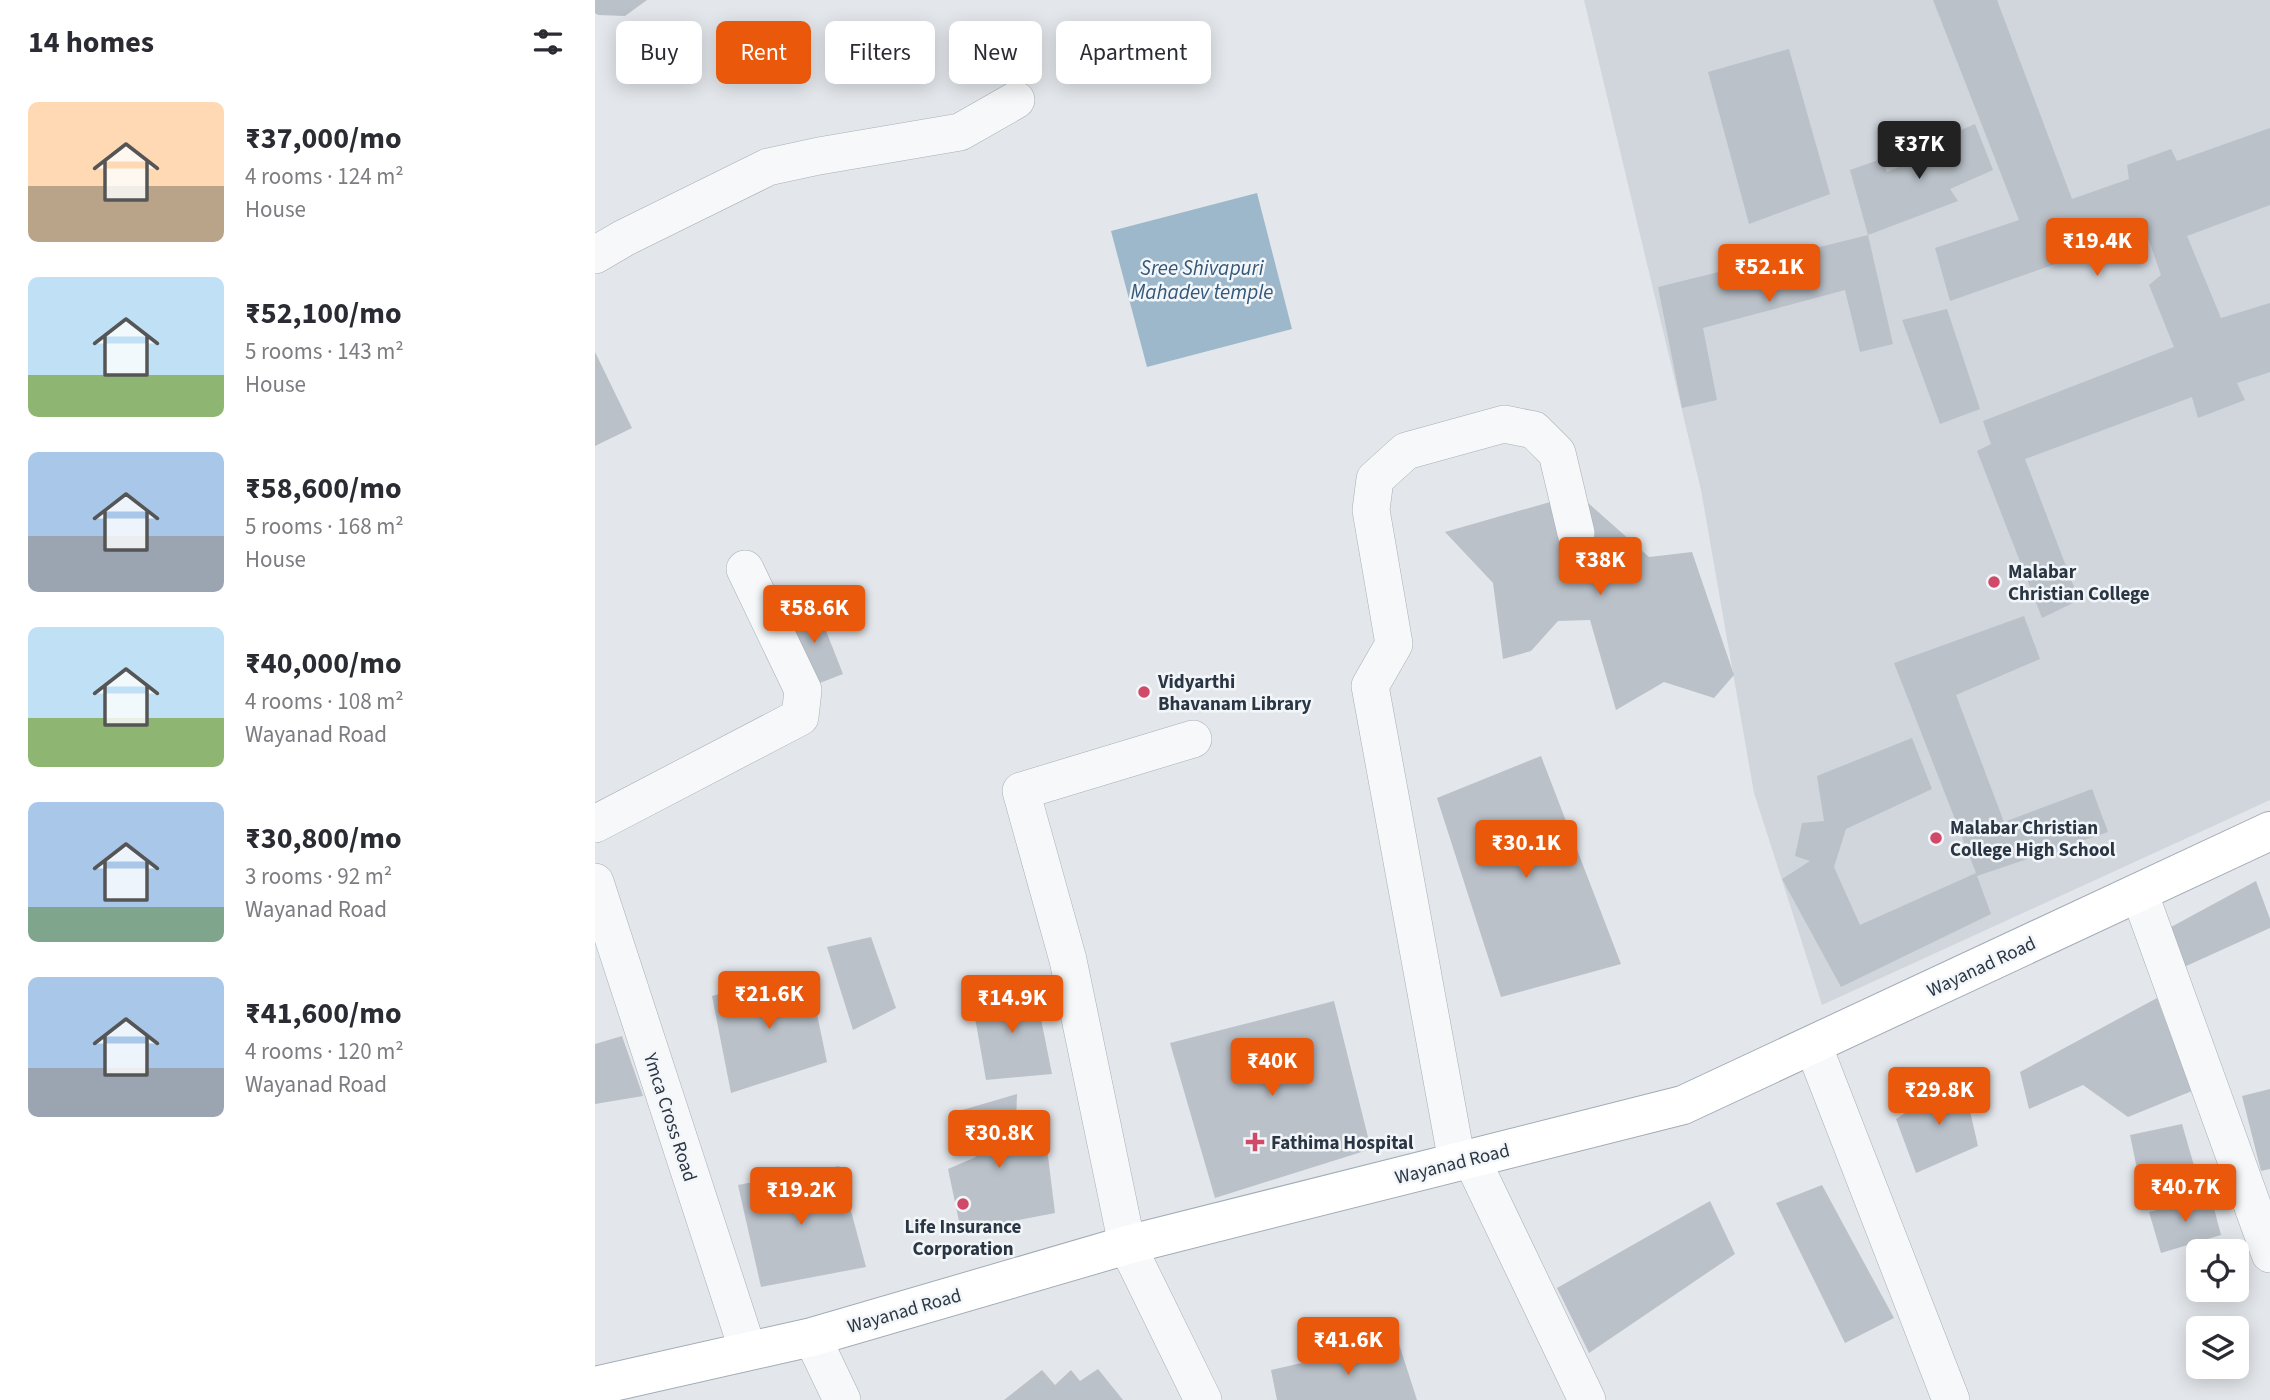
<!DOCTYPE html>
<meta charset="utf-8">
<style>
:root{--surface:#fff;--page:#f2f2f3;--text:#2b2b33;--muted:#7c7c81;--accent:#ea580c}
body{margin:0;font-family:"Source Sans 3",sans-serif;background:var(--page);color:var(--text);height:100vh;display:flex;flex-direction:column;font-size:26px;white-space:nowrap}
*{box-sizing:border-box;margin:0}
p{font-size:23px;color:var(--muted)}
.icon{flex:none;width:38px;height:38px;fill:none;stroke:currentColor;stroke-width:2;stroke-linecap:round;stroke-linejoin:round}
.map{position:relative;flex:1;overflow:hidden}
.panel{display:flex;flex-direction:column;background:var(--surface);width:595px}
.panel>*{flex:none}
.top-card{position:absolute;left:21px;top:21px;width:665px;height:63px;display:flex;gap:14px}
.buttons{position:absolute;left:1591px;top:1239px;display:grid;gap:14px}
.buttons a{display:grid;place-items:center;width:63px;height:63px;border-radius:10px;background:var(--surface);box-shadow:0 4px 18px #0003;font-size:35px}
.price{position:absolute;translate:-50% -60px;padding:0 16px;border-radius:7px;background:var(--accent);color:#fff;font-size:23px;line-height:46px;filter:drop-shadow(0 2px 4px #0008)}
.price::after{content:'';position:absolute;left:50%;top:42px;width:21px;height:16px;margin-left:-10px;background:inherit;clip-path:polygon(0 0,100% 0,50% 100%)}
.price.active{background:#222;color:#fff}
ul{padding:0;list-style:none}
li{display:flex;align-items:center;gap:21px;height:175px;padding:0 28px}
li span{display:grid;place-items:center;flex:none;width:196px;height:140px;border-radius:10px;color:#555}
li>.icon{margin-inline-start:auto}
span .icon{width:84px;height:84px;fill:#fffc;stroke-width:1}
li b{font-size:30px}
h2{display:flex;justify-content:space-between;align-items:center;height:84px;padding:0 28px;font-size:30px}
.pill{padding:0 24px;border-radius:10px;background:var(--surface);box-shadow:0 4px 18px #0003;font-size:24px;line-height:63px}
.pill.active{background:var(--accent);color:#fff}
main{display:flex;flex:1;min-height:0}
.map>svg:first-child{display:block}
.built{fill:#d1d6dd}
.water{fill:#9eb8cb}
.building{fill:#bac1c9}
.lines{fill:none;stroke-linecap:round;stroke-linejoin:round}
.street-casing{stroke:#a8aeb6;stroke-width:38}
.primary-casing{stroke:#a2acb7;stroke-width:40}
.street{stroke:#f6f8f9;stroke-width:37}
.primary{stroke:#fff;stroke-width:38}
.poi-dot{fill:#d04968;stroke:#f3f6f9;stroke-width:2.5}
.labels{text-anchor:middle;stroke-width:5;stroke-linejoin:round;paint-order:stroke}
.poi-label{font-size:19px;font-weight:bold;fill:#2b3644;stroke:#f3f6f9;text-anchor:start}
.street-label{font-size:19px;fill:#2b3644;stroke:#f3f6f9}
.water-label{font-size:21px;font-style:italic;fill:#345879;stroke:#f3f6f9}
</style>
<main>
<section class="panel">
<h2>14 homes<svg class="icon" aria-label="filters" viewBox="0 0 24 24"><path d="M4 7h16M4 17h16"/><circle cx="9" cy="7" r="2"/><circle cx="15" cy="17" r="2"/></svg></h2>
<ul>
<li><span style="background:linear-gradient(#ffd9b3 60%,#b9a48a 0)"><svg class="icon" aria-label="home" viewBox="0 0 24 24"><path d="M3 11l9-7 9 7M6 9v11h12V9"/></svg></span><div><b>₹37,000/mo</b><p>4 rooms · 124 m²</p><p>House</p></div></li>
<li><span style="background:linear-gradient(#bfe0f5 70%,#8fb573 0)"><svg class="icon" aria-label="home" viewBox="0 0 24 24"><path d="M3 11l9-7 9 7M6 9v11h12V9"/></svg></span><div><b>₹52,100/mo</b><p>5 rooms · 143 m²</p><p>House</p></div></li>
<li><span style="background:linear-gradient(#a9c7e8 60%,#9aa5b1 0)"><svg class="icon" aria-label="home" viewBox="0 0 24 24"><path d="M3 11l9-7 9 7M6 9v11h12V9"/></svg></span><div><b>₹58,600/mo</b><p>5 rooms · 168 m²</p><p>House</p></div></li>
<li><span style="background:linear-gradient(#bfe0f5 65%,#8fb573 0)"><svg class="icon" aria-label="home" viewBox="0 0 24 24"><path d="M3 11l9-7 9 7M6 9v11h12V9"/></svg></span><div><b>₹40,000/mo</b><p>4 rooms · 108 m²</p><p>Wayanad Road</p></div></li>
<li><span style="background:linear-gradient(#a9c7e8 75%,#7fa58c 0)"><svg class="icon" aria-label="home" viewBox="0 0 24 24"><path d="M3 11l9-7 9 7M6 9v11h12V9"/></svg></span><div><b>₹30,800/mo</b><p>3 rooms · 92 m²</p><p>Wayanad Road</p></div></li>
<li><span style="background:linear-gradient(#a9c7e8 65%,#9aa5b1 0)"><svg class="icon" aria-label="home" viewBox="0 0 24 24"><path d="M3 11l9-7 9 7M6 9v11h12V9"/></svg></span><div><b>₹41,600/mo</b><p>4 rooms · 120 m²</p><p>Wayanad Road</p></div></li>
</ul>
</section>
<div class="map">
<svg width="1675" height="1400" viewBox="0 0 1675 1400">
<rect width="100%" height="100%" fill="#e3e7eb"/>
<!-- built -->
<path class="built" d="M989,0H1675V800L1227,1005L1159,793L1106,490Z"/>
<!-- water -->
<path class="water" d="M662,193L697,329L552,367L516,231Z"/>
<!-- building -->
<g class="building">
<path d="M0,0H52L30,16L3,15L0,13Z"/>
<path d="M1338,0H1402L1477,199L1534,179L1532,165L1576,149L1582,161L1675,128V205L1592,236L1626,318L1675,303V372L1642,383L1650,400L1603,418L1597,397L1430,459L1484,600L1447,618L1382,451L1396,444L1388,421L1579,347L1554,285L1566,275L1551,232L1355,301L1340,248L1424,220Z"/>
<path d="M1194,49L1235,194L1154,224L1113,72Z"/>
<path d="M1380,124L1398,170L1355,189L1363,201L1273,235L1255,170L1286,159L1292,172L1338,153L1335,143Z"/>
<path d="M1273,235L1298,344L1265,352L1250,290L1108,328L1122,400L1087,408L1063,287Z"/>
<path d="M1352,309L1385,409L1345,424L1307,320Z"/>
<path d="M0,352L37,428L0,446Z"/>
<path d="M983,494L1054,557L1097,552L1139,675L1119,698L1069,682L1021,710L995,620L963,621L936,651L908,659L898,583L850,532Z"/>
<path d="M220,603L248,674L217,686L189,616Z"/>
<path d="M1429,616L1445,659L1361,695L1409,822L1497,789L1513,832L1382,876L1396,914L1246,987L1187,879L1215,861L1200,856L1207,823L1229,821L1222,776L1317,738L1337,789L1251,829L1239,867L1265,925L1381,873L1299,663Z"/>
<path d="M946,756L1026,964L906,997L842,798Z"/>
<path d="M1661,881L1675,919V928L1578,972L1565,933Z"/>
<path d="M276,937L301,1008L258,1030L232,947Z"/>
<path d="M213,971L232,1062L136,1093L117,996Z"/>
<path d="M438,979L457,1074L391,1080L378,1006Z"/>
<path d="M1562,998L1597,1091L1533,1117L1488,1085L1434,1109L1425,1072Z"/>
<path d="M739,1001L776,1149L620,1198L575,1043Z"/>
<path d="M27,1036L48,1096L0,1104V1044Z"/>
<path d="M1367,1076L1383,1146L1321,1173L1301,1119Z"/>
<path d="M1675,1089V1169L1666,1171L1647,1096Z"/>
<path d="M422,1094L421,1125L424,1151L452,1148L460,1213L366,1231L353,1169L381,1157L367,1142L364,1111Z"/>
<path d="M1587,1124L1604,1183L1549,1203L1535,1135Z"/>
<path d="M244,1166L271,1267L166,1287L143,1185Z"/>
<path d="M1227,1185L1299,1318L1250,1343L1181,1203Z"/>
<path d="M1616,1197L1626,1235L1566,1253L1554,1212Z"/>
<path d="M1115,1201L1140,1254L994,1353L962,1288Z"/>
<path d="M803,1341L822,1400H682L676,1370Z"/>
<path d="M503,1369L528,1400H409L447,1370L460,1385L476,1370L485,1381Z"/>
</g>
<g class="lines">
<!-- street casing -->
<g class="street-casing">
<g id="street">
<path d="M0,255L29,238L173,167L224,156L365,132L421,100"/>
<path d="M598,739L426,791L473,960L532,1245L608,1400"/>
<path d="M0,824L205,717L208,690L150,569"/>
<path d="M0,882L153,1351"/>
<path d="M1544,892L1675,1254"/>
<path d="M1218,1045L1356,1400"/>
<path d="M876,1158L992,1400"/>
<path d="M862,1162L775,686L799,644L776,510L780,479L811,451L909,424L939,430L962,453L981,533"/>
<path d="M217,1337L247,1400"/>
</g>
</g>
<!-- primary casing -->
<g class="primary-casing">
<path id="primary" d="M0,1386L217,1337L532,1245L1088,1105L1675,831"/>
</g>
<!-- street -->
<use href="#street" class="street"/>
<!-- primary -->
<use href="#primary" class="primary"/>
</g>
<!-- markers -->
<g class="poi-dot">
<circle cx="1399" cy="582" r="7"/>
<circle cx="549" cy="692" r="7"/>
<circle cx="1341" cy="838" r="7"/>
<path d="M656.5 1131.5h7v7h7v7h-7v7h-7v-7h-7v-7h7z"/>
<circle cx="368" cy="1204" r="7"/>
</g>
<g class="labels">
<!-- poi labels -->
<g class="poi-label">
<text x="1413" y="578">Malabar<tspan x="1413" dy="22">Christian College</tspan></text>
<text x="563" y="688">Vidyarthi<tspan x="563" dy="22">Bhavanam Library</tspan></text>
<text x="1355" y="834">Malabar Christian<tspan x="1355" dy="22">College High School</tspan></text>
<text x="676" y="1149">Fathima Hospital</text>
<text x="368" y="1233" text-anchor="middle">Life Insurance<tspan x="368" dy="22">Corporation</tspan></text>
</g>
<!-- street labels -->
<g class="street-label">
<text transform="translate(1386 966) rotate(-25)" y="7">Wayanad Road</text>
<text transform="translate(76 1117) rotate(72)" y="7">Ymca Cross Road</text>
<text transform="translate(857 1163) rotate(-14)" y="7">Wayanad Road</text>
<text transform="translate(309 1310) rotate(-16)" y="7">Wayanad Road</text>
</g>
<!-- water labels -->
<g class="water-label">
<text x="607" y="275">Sree Shivapuri<tspan x="607" dy="24">Mahadev temple</tspan></text>
</g>
</g>
</svg>
<div class="buttons">
<a><svg class="icon" aria-label="locate" viewBox="0 0 24 24"><circle cx="12" cy="12" r="6"/><path d="M12 2v4M12 18v4M2 12h4M18 12h4"/></svg></a>
<a><svg class="icon" aria-label="layers" viewBox="0 0 24 24"><path d="M12 4l9 5-9 5-9-5zM3 14l9 5 9-5"/></svg></a>
</div>
<b class="price active" style="left:1324px;top:181px">₹37K</b>
<b class="price" style="left:1502px;top:278px">₹19.4K</b>
<b class="price" style="left:1174px;top:304px">₹52.1K</b>
<b class="price" style="left:1005px;top:597px">₹38K</b>
<b class="price" style="left:219px;top:645px">₹58.6K</b>
<b class="price" style="left:931px;top:880px">₹30.1K</b>
<b class="price" style="left:174px;top:1031px">₹21.6K</b>
<b class="price" style="left:417px;top:1035px">₹14.9K</b>
<b class="price" style="left:677px;top:1098px">₹40K</b>
<b class="price" style="left:1344px;top:1127px">₹29.8K</b>
<b class="price" style="left:404px;top:1170px">₹30.8K</b>
<b class="price" style="left:1590px;top:1224px">₹40.7K</b>
<b class="price" style="left:206px;top:1227px">₹19.2K</b>
<b class="price" style="left:753px;top:1377px">₹41.6K</b>
<div class="top-card">
<a class="pill">Buy</a>
<a class="pill active">Rent</a>
<a class="pill">Filters</a>
<a class="pill">New</a>
<a class="pill">Apartment</a>
</div>
</div>
</main>
